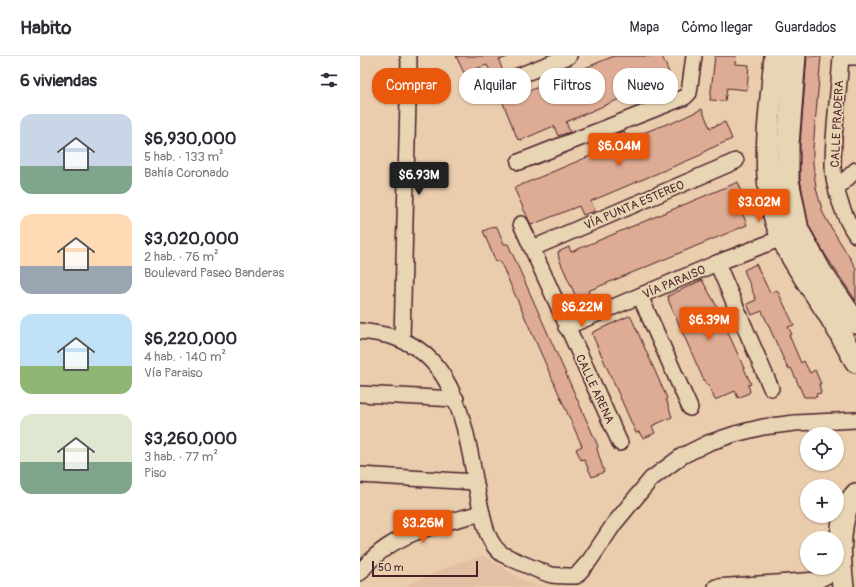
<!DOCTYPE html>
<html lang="es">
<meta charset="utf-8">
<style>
:root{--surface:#fff;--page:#f2f2f3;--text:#2b2b33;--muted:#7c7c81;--line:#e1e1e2;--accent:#ea580c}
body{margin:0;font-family:Pangolin,sans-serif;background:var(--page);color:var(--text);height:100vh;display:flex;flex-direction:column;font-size:15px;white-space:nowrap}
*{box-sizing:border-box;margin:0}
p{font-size:13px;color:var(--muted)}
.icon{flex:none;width:22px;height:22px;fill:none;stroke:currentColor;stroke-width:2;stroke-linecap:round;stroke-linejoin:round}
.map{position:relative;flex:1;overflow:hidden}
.panel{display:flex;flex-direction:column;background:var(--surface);width:360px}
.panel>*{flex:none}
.top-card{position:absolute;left:12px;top:12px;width:380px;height:36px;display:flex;gap:8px}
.fabs{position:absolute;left:440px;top:371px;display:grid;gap:8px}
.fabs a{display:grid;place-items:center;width:44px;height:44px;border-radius:50%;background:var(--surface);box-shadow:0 1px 3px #0004;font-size:20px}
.scale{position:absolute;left:12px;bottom:10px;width:106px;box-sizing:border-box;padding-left:4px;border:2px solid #4a1f2b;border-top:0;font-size:11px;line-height:14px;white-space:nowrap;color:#4a1f2b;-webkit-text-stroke:3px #e8d5b3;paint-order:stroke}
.price{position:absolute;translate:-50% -34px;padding:0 9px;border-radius:4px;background:var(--accent);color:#fff;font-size:13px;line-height:26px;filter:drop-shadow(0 1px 2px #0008)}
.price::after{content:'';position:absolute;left:50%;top:24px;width:12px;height:9px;margin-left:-6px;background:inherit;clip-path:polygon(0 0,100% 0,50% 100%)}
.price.selected{background:#222;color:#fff}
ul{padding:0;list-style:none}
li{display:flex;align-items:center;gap:12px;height:100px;padding:0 20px}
li span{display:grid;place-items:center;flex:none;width:112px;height:80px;border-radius:12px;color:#555}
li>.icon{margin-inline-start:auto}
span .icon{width:48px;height:48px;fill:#fffc;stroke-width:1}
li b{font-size:17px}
h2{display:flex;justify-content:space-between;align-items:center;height:48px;padding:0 20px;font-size:17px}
.chip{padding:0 14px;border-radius:16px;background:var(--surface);box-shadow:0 1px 3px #0004;font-size:14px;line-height:36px}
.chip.selected{background:var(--accent);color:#fff}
header{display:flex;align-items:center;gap:24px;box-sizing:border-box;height:56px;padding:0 20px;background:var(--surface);border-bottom:1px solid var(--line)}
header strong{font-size:19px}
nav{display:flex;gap:22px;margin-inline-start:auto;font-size:14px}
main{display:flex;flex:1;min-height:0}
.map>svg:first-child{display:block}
.built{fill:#e3c0a4}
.building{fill:#deab94;stroke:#4a1f2b}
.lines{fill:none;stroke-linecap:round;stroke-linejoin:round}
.street-casing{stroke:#4a1f2b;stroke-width:18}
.secondary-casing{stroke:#4a1f2b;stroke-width:24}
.street{stroke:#e8d5b3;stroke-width:15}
.secondary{stroke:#e8d5b3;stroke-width:21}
.labels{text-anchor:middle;stroke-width:3.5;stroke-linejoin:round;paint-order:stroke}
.street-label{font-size:12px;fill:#4a1f2b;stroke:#e8d5b3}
</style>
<header>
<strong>Habito</strong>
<nav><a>Mapa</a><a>Cómo llegar</a><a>Guardados</a></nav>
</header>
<main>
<section class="panel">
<h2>6 viviendas<svg class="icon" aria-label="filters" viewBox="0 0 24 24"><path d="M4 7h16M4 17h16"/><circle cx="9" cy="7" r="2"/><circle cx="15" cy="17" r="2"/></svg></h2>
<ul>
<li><span style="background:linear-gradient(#c9d6e8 65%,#7fa58c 0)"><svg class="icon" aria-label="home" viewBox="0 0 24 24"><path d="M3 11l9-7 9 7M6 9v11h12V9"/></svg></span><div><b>$6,930,000</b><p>5 hab. · 133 m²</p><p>Bahía Coronado</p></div></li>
<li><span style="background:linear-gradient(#ffd9b3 65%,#9aa5b1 0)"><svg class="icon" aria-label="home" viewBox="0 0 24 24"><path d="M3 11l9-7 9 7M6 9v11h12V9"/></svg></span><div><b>$3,020,000</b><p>2 hab. · 76 m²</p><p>Boulevard Paseo Banderas</p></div></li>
<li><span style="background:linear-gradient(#bfe0f5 65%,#8fb573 0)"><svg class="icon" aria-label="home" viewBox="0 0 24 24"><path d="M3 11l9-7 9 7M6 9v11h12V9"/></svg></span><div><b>$6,220,000</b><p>4 hab. · 140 m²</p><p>Vía Paraiso</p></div></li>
<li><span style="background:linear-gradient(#dfe7d0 60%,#7fa58c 0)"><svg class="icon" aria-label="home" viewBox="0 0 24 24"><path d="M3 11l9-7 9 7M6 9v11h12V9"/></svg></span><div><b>$3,260,000</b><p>3 hab. · 77 m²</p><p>Piso</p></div></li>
</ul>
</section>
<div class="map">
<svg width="496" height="531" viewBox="0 0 496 531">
<rect width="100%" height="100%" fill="#eacdad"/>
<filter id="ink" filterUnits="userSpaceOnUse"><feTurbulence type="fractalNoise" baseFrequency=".025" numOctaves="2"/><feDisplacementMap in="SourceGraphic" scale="8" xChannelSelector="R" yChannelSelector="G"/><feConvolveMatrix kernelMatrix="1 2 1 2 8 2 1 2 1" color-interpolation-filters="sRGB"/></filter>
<g filter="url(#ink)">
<!-- built -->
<path class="built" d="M123,500L168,527L186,531H47L49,528L96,507Z"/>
<!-- building -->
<g class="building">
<path d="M96,0H148V1L139,4L143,16L133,20L127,9L104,17Z"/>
<path d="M254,0H302L311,21L206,66L210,76L198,80L194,70L161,84V83L158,84L139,37L150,33L154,41Z"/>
<path d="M355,0H376L375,8L389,9L387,34L367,32L365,45L350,44Z"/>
<path d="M447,0H461L453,92V107L456,132L463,157L469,168L496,212V245L466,200L449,170L440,123V89Z"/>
<path d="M342,53L350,72L365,66L372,83L347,94L341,99L231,145L235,155L223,159L219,150L171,169L154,132L256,89L252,79L264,75L268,83L309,67L310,68Z"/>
<path d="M378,126L383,139L376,141L387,169L228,235L233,245L220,250L199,203L198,196L209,191L211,196Z"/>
<path d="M135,170L137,171L144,188H148L238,390L237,393L244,416L232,421L224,403L221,404L216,393L222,390L140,205L136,206L123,175Z"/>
<path d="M396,208L410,237L417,234L434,269L428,271L432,278L429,279L441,307L444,305L450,317L455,314L461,328H459L461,337L456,338L457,341H444L431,312L428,313L402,255L392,259L387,248L396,244L384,214Z"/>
<path d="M342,224L354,245L391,328L388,329L390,335L389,337L378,342L375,335L355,344L350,332L345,327L309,246L308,240Z"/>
<path d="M269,260L271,261L307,342L306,343L312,361L292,370L295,377L284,382L282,381L279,376L276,377L232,278L233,276Z"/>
</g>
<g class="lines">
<!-- street casing -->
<g class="street-casing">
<g id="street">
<path d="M481,0C479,36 473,74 473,110C473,131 484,162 496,179"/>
<path d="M481,1H496"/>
<path d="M125,33L209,0"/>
<path d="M159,106L325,41L329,37L334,0"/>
<path d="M477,132L496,114"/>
<path d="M161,168L260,387"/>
<path d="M173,192L376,105"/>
<path d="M357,207L411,332"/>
<path d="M280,240L330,352"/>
<path d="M206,271L357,207L422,182"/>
<path d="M0,275C14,277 28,278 41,284C103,308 108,393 120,449C124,466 127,487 142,498C147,501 186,518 192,519C200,520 209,520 216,520L230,504L254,468L291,423L322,400L348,387L375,378L403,371L435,367L496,364"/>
<path d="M42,284L49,5L48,0"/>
<path d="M0,338L96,343"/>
<path d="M0,419L115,426"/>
<path d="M0,517C27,478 79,468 122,457"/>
<path d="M356,531L458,524L481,513"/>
</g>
</g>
<!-- secondary casing -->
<g class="secondary-casing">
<g id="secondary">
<path d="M415,0C411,50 401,105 413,155C421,191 446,223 466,254C477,271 486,289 496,306"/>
<path d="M435,0L428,89V124L438,174L461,216L496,267"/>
<path d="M483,531C480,505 478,476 487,451C489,446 493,442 496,438"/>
</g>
</g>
<!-- street -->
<use href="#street" class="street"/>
<!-- secondary -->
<use href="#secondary" class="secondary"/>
</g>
</g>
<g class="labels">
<!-- street labels -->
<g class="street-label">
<text transform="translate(477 68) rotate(-87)" y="4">CALLE PRADERA</text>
<text transform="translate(274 149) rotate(-23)" y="4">VÍA PUNTA ESTEREO</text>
<text transform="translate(314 226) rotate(-23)" y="4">VÍA PARAISO</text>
<text transform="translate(235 333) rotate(65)" y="4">CALLE ARENA</text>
</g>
</g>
</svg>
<div class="fabs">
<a><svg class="icon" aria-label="locate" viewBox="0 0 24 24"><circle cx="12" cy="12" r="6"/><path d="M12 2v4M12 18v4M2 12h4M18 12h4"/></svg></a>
<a>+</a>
<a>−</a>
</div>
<div class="scale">50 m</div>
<b class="price" style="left:259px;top:111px">$6.04M</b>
<b class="price selected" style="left:59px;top:140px">$6.93M</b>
<b class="price" style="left:399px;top:167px">$3.02M</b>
<b class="price" style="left:222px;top:272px">$6.22M</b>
<b class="price" style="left:349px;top:285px">$6.39M</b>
<b class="price" style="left:63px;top:488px">$3.26M</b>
<div class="top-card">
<a class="chip selected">Comprar</a>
<a class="chip">Alquilar</a>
<a class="chip">Filtros</a>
<a class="chip">Nuevo</a>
</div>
</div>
</main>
